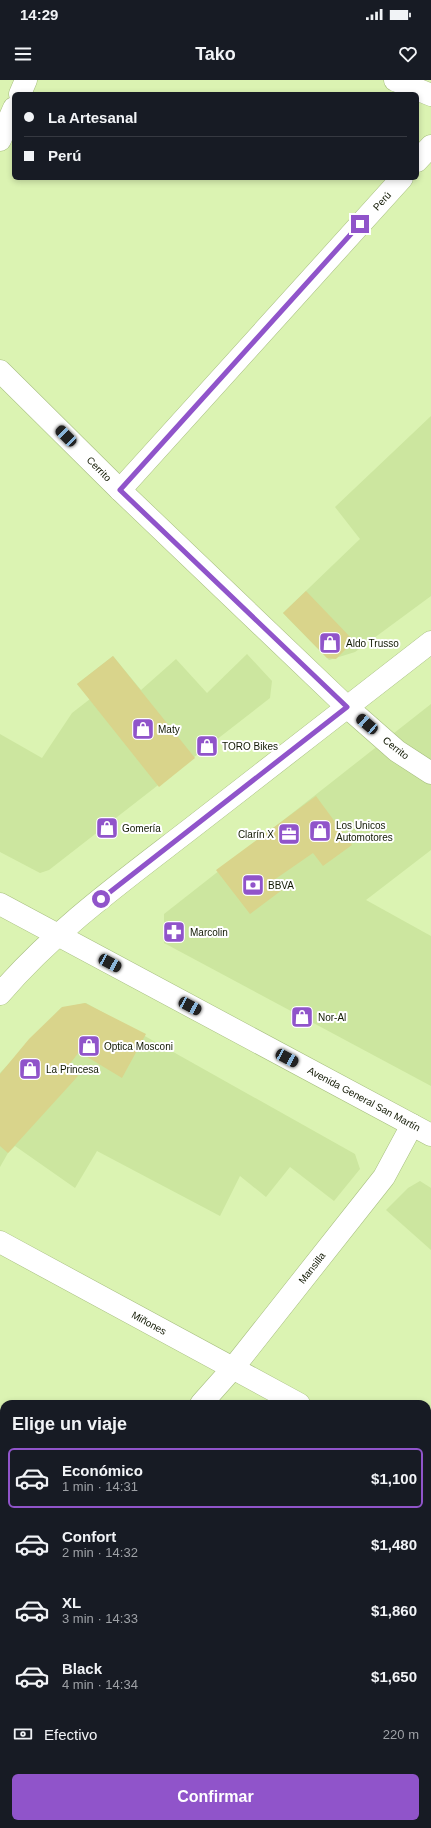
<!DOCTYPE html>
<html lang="es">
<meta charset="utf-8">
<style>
body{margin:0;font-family:Arial,sans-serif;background:#242831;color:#f1f3f6;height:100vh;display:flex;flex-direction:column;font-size:15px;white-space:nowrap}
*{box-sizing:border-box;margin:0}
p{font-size:13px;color:#9ea1a6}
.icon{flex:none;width:22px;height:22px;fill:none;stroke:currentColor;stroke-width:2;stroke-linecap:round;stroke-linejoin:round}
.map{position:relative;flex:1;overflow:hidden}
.sheet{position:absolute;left:0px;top:1320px;width:431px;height:428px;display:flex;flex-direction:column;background:#171b24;border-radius:12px 12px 0 0;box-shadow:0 2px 6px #0003}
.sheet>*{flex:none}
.top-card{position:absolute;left:12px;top:12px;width:407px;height:88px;border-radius:6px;box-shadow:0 2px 6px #0003;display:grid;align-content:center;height:88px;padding:0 12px;background:#171b24}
.end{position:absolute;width:18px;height:18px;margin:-9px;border:5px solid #9054ca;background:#fff;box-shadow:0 0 0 2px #fff}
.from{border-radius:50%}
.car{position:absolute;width:12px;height:24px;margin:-12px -6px;border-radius:5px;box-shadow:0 0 3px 1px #0007;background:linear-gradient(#222 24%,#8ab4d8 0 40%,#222 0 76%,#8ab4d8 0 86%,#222 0)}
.top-card b{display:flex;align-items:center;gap:14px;height:38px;font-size:15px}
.top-card b+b{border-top:1px solid #363941}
.top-card i{width:10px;height:10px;background:#f1f3f6}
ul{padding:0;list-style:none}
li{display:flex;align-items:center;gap:12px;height:60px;margin:0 8px 6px;padding:0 4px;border:2px solid transparent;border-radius:6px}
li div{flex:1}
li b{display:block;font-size:15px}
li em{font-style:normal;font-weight:700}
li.selected{border-color:#9054ca}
li>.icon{width:36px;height:36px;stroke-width:1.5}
h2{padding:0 12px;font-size:18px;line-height:48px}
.pay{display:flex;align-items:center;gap:10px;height:44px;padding:0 12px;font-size:15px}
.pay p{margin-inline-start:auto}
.cta{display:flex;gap:8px;margin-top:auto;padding:8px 12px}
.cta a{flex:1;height:46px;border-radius:6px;background:#9054ca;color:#fff;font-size:16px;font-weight:700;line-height:46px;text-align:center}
.status{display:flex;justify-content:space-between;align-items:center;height:28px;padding:0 20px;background:#171b24;direction:ltr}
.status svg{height:11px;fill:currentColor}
header{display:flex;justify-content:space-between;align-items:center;height:52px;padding:0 12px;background:#171b24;font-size:18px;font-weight:700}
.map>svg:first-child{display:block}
.built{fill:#cce69f}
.building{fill:#d9d48b}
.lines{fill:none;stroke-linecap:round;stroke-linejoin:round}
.minor-casing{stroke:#a7be80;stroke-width:23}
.secondary-casing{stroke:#a7be80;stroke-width:23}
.minor{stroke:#fff;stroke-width:22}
.secondary{stroke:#fff;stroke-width:22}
.route{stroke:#9054ca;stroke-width:5}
.labels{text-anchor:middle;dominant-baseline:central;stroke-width:4;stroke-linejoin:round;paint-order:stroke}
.street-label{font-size:10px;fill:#111802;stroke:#fff}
.poi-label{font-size:10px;fill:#111802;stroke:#fff;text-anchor:start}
</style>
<div class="status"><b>14:29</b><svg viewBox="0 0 49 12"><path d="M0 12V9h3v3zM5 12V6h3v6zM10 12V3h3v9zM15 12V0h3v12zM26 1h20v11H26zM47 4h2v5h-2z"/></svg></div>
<header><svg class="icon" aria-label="menu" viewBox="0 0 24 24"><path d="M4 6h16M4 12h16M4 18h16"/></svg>Tako<svg class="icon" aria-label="heart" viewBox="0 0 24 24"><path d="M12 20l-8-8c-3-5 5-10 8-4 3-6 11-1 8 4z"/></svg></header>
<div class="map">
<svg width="431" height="1748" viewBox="0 0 431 1748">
<rect width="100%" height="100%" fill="#dbf3b2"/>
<g class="built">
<polygon points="431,336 431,516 355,572 329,580 283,533 360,459 335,427"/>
<polygon points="247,574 272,601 270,618 49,790 40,793 0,772 0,654 42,678 72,633 90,619 77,604 113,576 141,610 176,579 207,613"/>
<polygon points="431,624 431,770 366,820 431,856 431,1006 164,863 164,834"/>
<polygon points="86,923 355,1074 360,1089 334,1121 290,1087 266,1117 240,1096 220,1136 97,1071 75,1108 15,1066 8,1073 0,1087 0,993 61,928"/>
<polygon points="420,1101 431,1108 431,1170 386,1130 408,1108"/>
</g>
<g class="building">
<polygon points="306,511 354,561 336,579 327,578 283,533"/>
<polygon points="113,576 195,678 159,707 77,604"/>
<polygon points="316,716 352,765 323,786 313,773 274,800 282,810 250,834 216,790"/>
<polygon points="85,923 146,954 122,998 79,972 66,989 78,996 8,1073 0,1066 0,994 29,959 62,927"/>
</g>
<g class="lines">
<g class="minor-casing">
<g id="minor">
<polyline points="395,0 431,15"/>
<polyline points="20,14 26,0"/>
<polyline points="0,60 14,28"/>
<polyline points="417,81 431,66"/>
<polyline points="0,291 120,410 347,627 397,671 431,693"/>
<polyline points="120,410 402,98"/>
<polyline points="0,1162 299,1324"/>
<polyline points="201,1324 233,1288 384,1097 412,1045"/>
<polyline points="427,1392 431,1395"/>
<polyline points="0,1479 4,1482"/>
<polyline points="0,1557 4,1552"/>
<polyline points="427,1656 431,1651"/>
<polyline points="427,1718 431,1720"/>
<polyline points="351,1748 354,1744"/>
</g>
</g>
<g class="secondary-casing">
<g id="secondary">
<polyline points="0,824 431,1055"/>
<path d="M0 914C55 850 123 801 189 750 270 687 350 625 431 562"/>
</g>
</g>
<use href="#minor" class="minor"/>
<use href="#secondary" class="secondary"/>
</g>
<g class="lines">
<polyline class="route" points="101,819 347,627 120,410 360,144"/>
</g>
<defs>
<g id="shop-square" transform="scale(1.15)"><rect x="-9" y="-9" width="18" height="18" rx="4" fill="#9054ca" stroke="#fff"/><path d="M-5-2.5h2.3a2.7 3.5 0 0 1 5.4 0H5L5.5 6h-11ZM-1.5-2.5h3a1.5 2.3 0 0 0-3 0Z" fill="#fff"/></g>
<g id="office-square" transform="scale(1.15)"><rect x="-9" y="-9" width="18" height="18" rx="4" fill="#9054ca" stroke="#fff"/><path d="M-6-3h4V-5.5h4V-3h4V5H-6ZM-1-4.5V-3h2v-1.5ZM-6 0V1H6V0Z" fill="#fff"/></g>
<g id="bank-square" transform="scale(1.15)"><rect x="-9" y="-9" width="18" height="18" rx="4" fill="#9054ca" stroke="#fff"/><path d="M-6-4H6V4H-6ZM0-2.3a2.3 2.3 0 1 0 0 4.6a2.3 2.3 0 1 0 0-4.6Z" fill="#fff"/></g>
<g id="pharmacy-square" transform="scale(1.15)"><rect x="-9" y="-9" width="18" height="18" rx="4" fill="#9054ca" stroke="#fff"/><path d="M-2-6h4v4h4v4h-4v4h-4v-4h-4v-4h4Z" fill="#fff"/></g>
</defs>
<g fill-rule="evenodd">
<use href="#shop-square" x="330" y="563"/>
<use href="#shop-square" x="143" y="649"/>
<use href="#shop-square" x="207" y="666"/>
<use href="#shop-square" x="107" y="748"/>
<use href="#shop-square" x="320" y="751"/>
<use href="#office-square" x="289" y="754"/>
<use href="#bank-square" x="253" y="805"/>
<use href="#pharmacy-square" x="174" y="852"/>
<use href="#shop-square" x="302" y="937"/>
<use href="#shop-square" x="89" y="966"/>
<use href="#shop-square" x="30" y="989"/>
</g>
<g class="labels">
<g class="street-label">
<text transform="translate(382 121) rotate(-48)">Perú</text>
<text transform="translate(99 389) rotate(45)">Cerrito</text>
<text transform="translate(396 668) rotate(38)">Cerrito</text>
<text transform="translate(364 1019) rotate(28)">Avenida General San Martín</text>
<text transform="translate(312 1188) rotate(-52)">Mansilla</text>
<text transform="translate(149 1243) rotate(29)">Miñones</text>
</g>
<g class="poi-label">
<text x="346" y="563">Aldo Trusso</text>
<text x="158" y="649">Maty</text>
<text x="222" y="666">TORO Bikes</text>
<text x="336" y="745">Los Unicos<tspan x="336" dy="12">Automotores</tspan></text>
<text x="122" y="748">Gomería</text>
<text x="274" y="754" text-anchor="end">Clarín X</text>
<text x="268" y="805">BBVA</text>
<text x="190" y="852">Marcolin</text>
<text x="318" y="937">Nor-Al</text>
<text x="104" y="966">Optica Mosconi</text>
<text x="46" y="989">La Princesa</text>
</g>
</g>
</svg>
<i class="end from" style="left:101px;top:819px"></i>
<i class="end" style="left:360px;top:144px"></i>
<i class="car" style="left:66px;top:356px;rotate:315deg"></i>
<i class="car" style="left:367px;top:644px;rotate:311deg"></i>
<i class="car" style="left:110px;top:883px;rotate:118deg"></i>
<i class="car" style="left:190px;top:926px;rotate:118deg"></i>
<i class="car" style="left:287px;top:978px;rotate:118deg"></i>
<div class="top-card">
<b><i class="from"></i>La Artesanal</b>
<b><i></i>Perú</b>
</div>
<section class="sheet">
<h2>Elige un viaje</h2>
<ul>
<li class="selected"><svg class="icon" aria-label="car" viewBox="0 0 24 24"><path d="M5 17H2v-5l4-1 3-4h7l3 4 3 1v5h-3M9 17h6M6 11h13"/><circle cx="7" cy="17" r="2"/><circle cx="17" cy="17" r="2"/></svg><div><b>Económico</b><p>1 min · 14:31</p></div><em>$1,100</em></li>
<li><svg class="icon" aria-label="car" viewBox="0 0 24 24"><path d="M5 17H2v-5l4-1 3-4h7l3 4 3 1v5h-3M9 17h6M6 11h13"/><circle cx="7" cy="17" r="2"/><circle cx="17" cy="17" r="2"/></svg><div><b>Confort</b><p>2 min · 14:32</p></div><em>$1,480</em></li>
<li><svg class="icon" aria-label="car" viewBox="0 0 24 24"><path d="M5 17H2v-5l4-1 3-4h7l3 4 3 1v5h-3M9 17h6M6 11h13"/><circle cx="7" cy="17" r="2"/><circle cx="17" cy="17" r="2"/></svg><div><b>XL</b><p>3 min · 14:33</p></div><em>$1,860</em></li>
<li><svg class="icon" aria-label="car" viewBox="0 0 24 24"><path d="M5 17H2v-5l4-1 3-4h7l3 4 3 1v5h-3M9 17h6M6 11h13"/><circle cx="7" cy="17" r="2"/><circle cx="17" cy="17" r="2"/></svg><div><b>Black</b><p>4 min · 14:34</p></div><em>$1,650</em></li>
</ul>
<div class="pay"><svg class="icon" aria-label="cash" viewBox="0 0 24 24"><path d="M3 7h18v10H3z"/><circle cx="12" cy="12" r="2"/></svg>Efectivo<p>220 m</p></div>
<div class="cta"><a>Confirmar</a></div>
</section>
</div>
